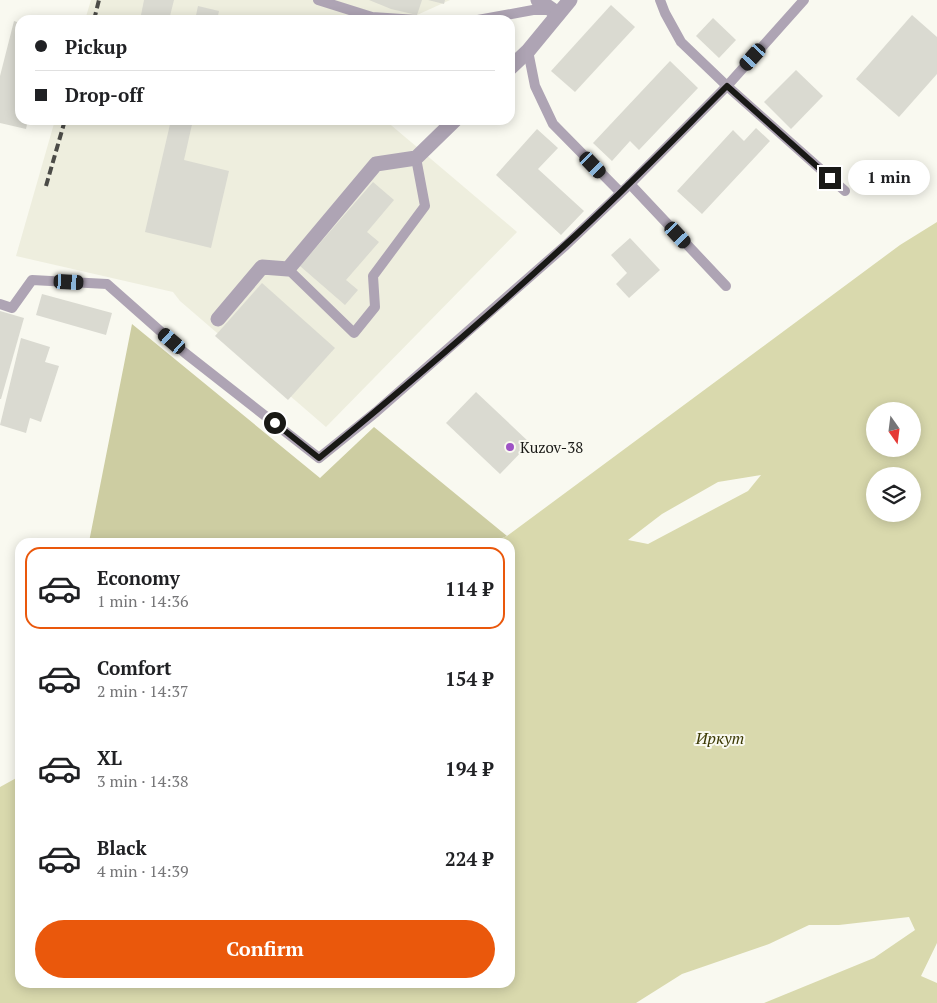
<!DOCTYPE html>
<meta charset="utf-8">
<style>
body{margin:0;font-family:"PT Serif",serif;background:#f2f2f2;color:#202124;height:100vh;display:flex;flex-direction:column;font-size:19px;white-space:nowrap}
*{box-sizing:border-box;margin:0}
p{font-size:16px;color:#757577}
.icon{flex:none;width:28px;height:28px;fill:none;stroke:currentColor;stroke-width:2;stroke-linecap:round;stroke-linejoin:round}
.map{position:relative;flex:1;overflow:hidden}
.drawer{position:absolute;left:15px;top:538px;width:500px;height:450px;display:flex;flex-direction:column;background:#fff;border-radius:15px;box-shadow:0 2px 12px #0003}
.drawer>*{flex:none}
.banner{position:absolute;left:15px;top:15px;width:500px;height:110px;border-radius:15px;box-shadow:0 2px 12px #0003;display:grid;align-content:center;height:110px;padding:0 20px;background:#fff}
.needle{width:32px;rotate:166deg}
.tools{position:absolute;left:866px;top:402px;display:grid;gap:10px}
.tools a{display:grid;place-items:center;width:55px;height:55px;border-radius:50%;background:#fff;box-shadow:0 2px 12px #0003;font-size:25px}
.end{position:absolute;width:22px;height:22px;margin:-11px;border:6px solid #191916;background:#fff;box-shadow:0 0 0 2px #fff}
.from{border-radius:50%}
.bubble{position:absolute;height:35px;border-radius:18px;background:#fff;box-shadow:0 2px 12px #0003;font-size:16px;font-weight:600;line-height:35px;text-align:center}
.car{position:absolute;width:15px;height:30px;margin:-15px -8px;border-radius:6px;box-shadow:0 0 4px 1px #0007;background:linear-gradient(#222 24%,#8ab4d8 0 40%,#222 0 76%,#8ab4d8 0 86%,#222 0)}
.banner b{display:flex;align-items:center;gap:18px;height:48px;font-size:19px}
.banner b+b{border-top:1px solid #e0e0e0}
.banner i{width:12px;height:12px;background:#202124}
ul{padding:9px 0 0;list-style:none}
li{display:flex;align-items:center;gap:15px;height:82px;margin:0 10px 8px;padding:0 10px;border:2px solid transparent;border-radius:15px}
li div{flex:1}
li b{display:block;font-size:19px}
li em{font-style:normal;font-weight:600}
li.current{border-color:#ea580c}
li>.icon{width:45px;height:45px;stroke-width:1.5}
.primary-button{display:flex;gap:10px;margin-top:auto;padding:10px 20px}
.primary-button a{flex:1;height:58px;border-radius:30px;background:#ea580c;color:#fff;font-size:20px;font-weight:600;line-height:58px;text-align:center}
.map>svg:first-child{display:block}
.built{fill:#eeeede}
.forest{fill:#cdcda2}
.water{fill:#d9d9ad;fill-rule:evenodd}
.building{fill:#dadad1}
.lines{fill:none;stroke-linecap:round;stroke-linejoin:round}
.service{stroke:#aea4b4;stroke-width:10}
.minor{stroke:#aea4b4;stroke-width:15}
.rail{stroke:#4b4b47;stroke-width:4;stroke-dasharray:8 4;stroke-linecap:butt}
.route{stroke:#191916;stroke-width:6}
.poi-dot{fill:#9e53c5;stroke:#f9f9f0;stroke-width:2}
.labels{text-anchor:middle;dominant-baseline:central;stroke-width:4;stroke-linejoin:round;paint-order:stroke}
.poi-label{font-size:15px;fill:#191916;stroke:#f9f9f0;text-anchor:start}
.water-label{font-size:16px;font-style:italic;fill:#3b3903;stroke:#f9f9f0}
</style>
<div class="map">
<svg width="937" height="1003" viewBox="0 0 937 1003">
<rect width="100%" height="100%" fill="#f9f9f0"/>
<g class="built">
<polygon points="91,0 450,0 417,15 414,20 85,20"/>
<polygon points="55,120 385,120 517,232 326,427 180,301 173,292 16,256"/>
</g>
<polygon class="forest" points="132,324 320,478 374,427 507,536 493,542 89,542"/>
<path class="water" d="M937 222V943L921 976 937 983V1003H764L874 958 915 930 909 917 839 925H809L769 944 682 974 636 1003H0V787L20 776V982H510V542H493L507 536 900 245ZM875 411H912V449H875ZM761 475 748 491 648 544 628 540 662 514 718 482ZM875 476H912V514H875Z"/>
<g class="building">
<polygon points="144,0 174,0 169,20 140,20"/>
<polygon points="369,0 422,0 417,15 391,9"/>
<polygon points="428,0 445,0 444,4"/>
<polygon points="611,5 635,27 575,92 551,71"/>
<polygon points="198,6 219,11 217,20 195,20"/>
<polygon points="912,15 937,37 937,74 899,117 856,79"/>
<polygon points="713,18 736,40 719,58 696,36"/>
<polygon points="14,21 20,23 20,120 28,120 26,129 0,123 0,76"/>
<polygon points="670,61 698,88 639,150 630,141 612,161 593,143"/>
<polygon points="796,70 823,96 791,129 764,102"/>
<polygon points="171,120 193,120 184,160 229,171 211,248 145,232"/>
<polygon points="756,128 770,141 702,214 677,191 733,130 744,141"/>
<polygon points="537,129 558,148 538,169 584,211 561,235 496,175"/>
<polygon points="373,182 394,200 367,232 379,242 346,280 358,290 345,305 300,266"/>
<polygon points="630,238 660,270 629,298 616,284 627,273 611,255"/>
<polygon points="262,283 335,348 288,400 215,336"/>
<polygon points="42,294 112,313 106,335 36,315"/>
<polygon points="0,311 24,318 1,399 0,399"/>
<polygon points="21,338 50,347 45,362 59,366 41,422 30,418 26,433 0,425"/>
<polygon points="476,392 530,443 500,474 446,423"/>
</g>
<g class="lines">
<g class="service">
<polyline points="318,0 372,17 417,20"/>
<polyline points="660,0 665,13 681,42 727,86 845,191"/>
<polyline points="478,20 533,10 551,10"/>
<polyline points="528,51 535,86 553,124 620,192"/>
<polyline points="630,184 726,286"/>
<polyline points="288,269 354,333 375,307 373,276 425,206 416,158"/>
<polyline points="0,304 12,308 32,280 107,284 185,353 319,458 376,412 566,245 630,184 727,86 804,0"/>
</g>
<g class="minor">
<polyline points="538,0 558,14"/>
<polyline points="510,68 528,51 570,0"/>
<polyline points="218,319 262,267 288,269 376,164 416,158 455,120"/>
</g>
<g class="rail">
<polyline points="94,20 99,0"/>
<polyline points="46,186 65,120"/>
</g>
</g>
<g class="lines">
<path class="route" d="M275 423 319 458C403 389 485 319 565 245 621 194 673 140 727 86L830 178"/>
</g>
<circle class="poi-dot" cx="510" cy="447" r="5"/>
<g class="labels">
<g class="poi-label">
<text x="520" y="447">Kuzov-38</text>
</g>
<g class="water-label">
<text x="720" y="738">Иркут</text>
</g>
</g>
</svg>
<div class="tools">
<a><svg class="needle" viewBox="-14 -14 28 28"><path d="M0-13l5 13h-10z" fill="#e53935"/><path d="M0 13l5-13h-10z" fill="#757577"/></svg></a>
<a><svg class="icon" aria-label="layers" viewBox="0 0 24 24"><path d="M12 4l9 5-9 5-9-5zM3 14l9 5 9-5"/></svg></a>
</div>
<i class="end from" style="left:275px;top:423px"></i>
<i class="end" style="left:830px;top:178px"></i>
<div class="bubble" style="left:848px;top:160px;width:82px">1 min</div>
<i class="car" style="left:753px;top:57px;rotate:222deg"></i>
<i class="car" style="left:593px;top:165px;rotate:136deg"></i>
<i class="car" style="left:678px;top:235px;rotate:137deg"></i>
<i class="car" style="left:69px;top:282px;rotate:93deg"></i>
<i class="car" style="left:172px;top:341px;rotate:311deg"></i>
<div class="banner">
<b><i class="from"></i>Pickup</b>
<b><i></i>Drop-off</b>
</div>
<section class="drawer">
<ul>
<li class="current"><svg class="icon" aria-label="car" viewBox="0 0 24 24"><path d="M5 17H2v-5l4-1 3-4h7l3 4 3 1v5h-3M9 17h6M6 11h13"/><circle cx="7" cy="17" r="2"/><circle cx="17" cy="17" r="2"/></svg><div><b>Economy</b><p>1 min · 14:36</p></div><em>114 ₽</em></li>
<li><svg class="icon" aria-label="car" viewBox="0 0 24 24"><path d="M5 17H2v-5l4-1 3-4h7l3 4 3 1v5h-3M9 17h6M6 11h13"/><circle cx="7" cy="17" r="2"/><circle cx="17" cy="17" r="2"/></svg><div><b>Comfort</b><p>2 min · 14:37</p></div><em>154 ₽</em></li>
<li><svg class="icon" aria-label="car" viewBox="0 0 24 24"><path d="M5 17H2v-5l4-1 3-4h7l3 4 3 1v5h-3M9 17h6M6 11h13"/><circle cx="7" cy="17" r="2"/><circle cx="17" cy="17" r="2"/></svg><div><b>XL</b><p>3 min · 14:38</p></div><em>194 ₽</em></li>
<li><svg class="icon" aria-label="car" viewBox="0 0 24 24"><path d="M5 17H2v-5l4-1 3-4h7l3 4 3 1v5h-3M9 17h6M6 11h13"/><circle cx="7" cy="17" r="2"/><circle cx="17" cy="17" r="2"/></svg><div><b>Black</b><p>4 min · 14:39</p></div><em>224 ₽</em></li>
</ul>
<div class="primary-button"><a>Confirm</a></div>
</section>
</div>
